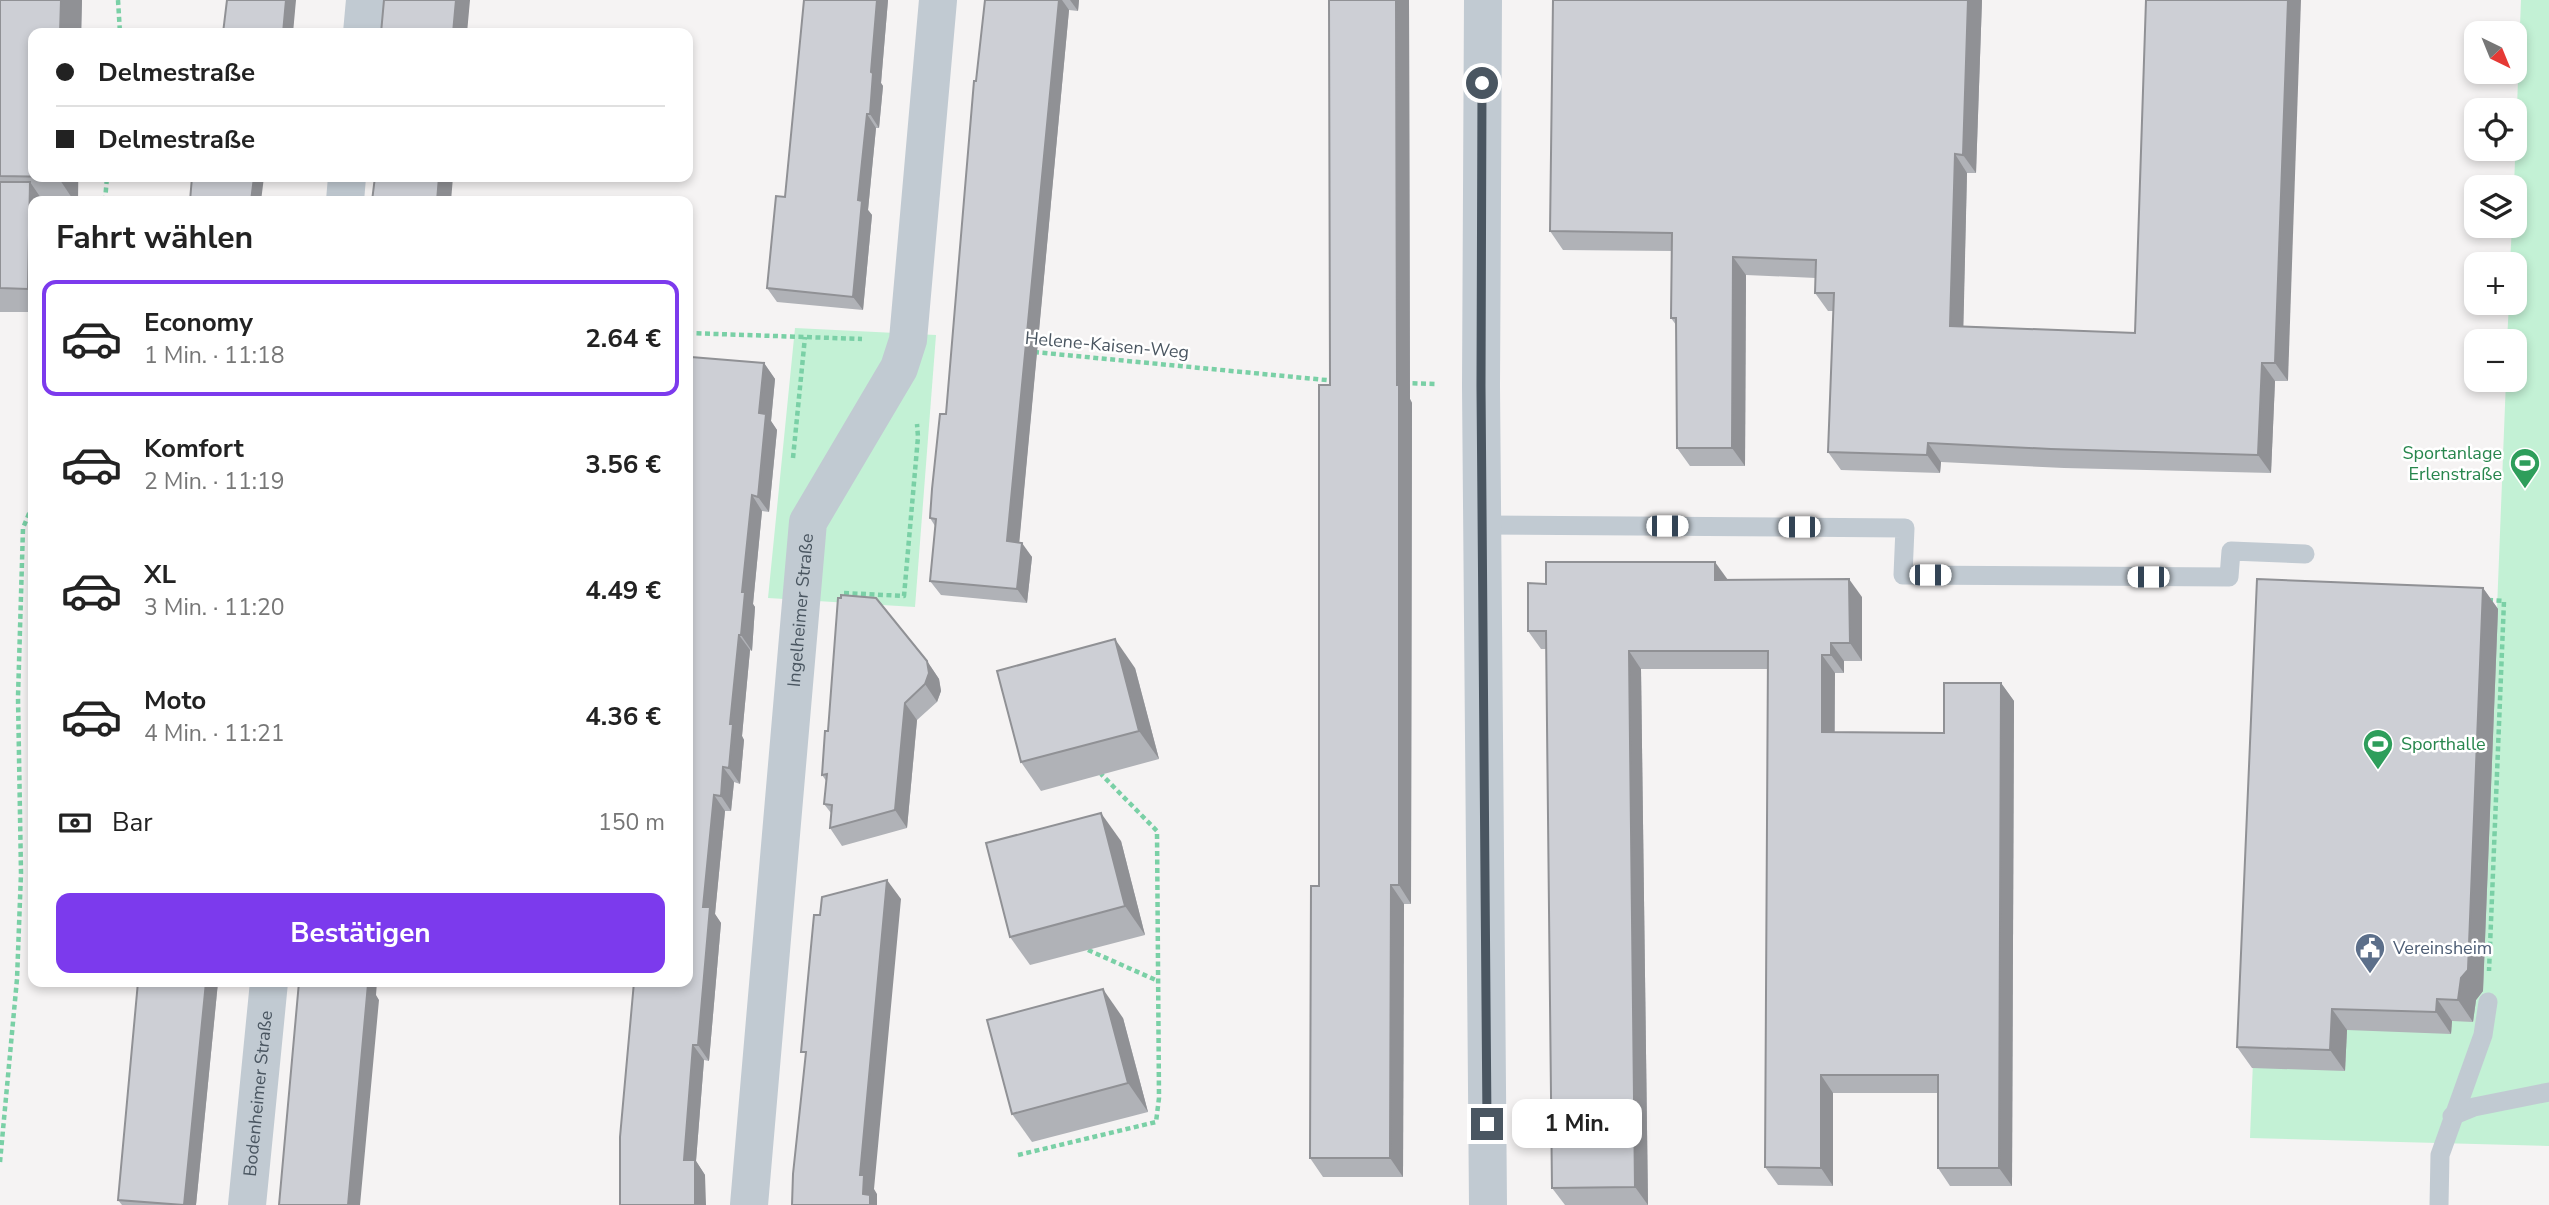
<!DOCTYPE html>
<html lang="de">
<meta charset="utf-8">
<style>
body{margin:0;font-family:"Nunito Sans",sans-serif;background:#f6f6f6;color:#222;height:100vh;display:flex;flex-direction:column;font-size:26px;white-space:nowrap}
*{box-sizing:border-box;margin:0}
p{font-size:23px;color:#767676}
.icon{flex:none;width:38px;height:38px;fill:none;stroke:currentColor;stroke-width:2;stroke-linecap:round;stroke-linejoin:round}
.map{position:relative;flex:1;overflow:hidden}
.details{position:absolute;left:28px;top:196px;width:665px;height:791px;display:flex;flex-direction:column;background:#fff;border-radius:14px;box-shadow:0 4px 10px #0003}
.details>*{flex:none}
.banner{position:absolute;left:28px;top:28px;width:665px;height:154px;border-radius:14px;box-shadow:0 4px 10px #0003;display:grid;align-content:center;height:154px;padding:0 28px;background:#fff}
.needle{width:46px;rotate:137deg}
.fabs{position:absolute;left:2464px;top:21px;display:grid;gap:14px}
.fabs a{display:grid;place-items:center;width:63px;height:63px;border-radius:14px;background:#fff;box-shadow:0 4px 10px #0003;font-size:35px}
.end{position:absolute;width:32px;height:32px;margin:-16px;border:9px solid #4a5661;background:#fff;box-shadow:0 0 0 4px #fff}
.from{border-radius:50%}
.bubble{position:absolute;height:49px;border-radius:14px;background:#fff;box-shadow:0 4px 10px #0003;font-size:23px;font-weight:700;line-height:49px;text-align:center}
.car{position:absolute;width:21px;height:42px;margin:-21px -10px;border-radius:9px;box-shadow:0 0 5px 2px #0007;background:linear-gradient(#fff 24%,#345 0 40%,#fff 0 76%,#345 0 86%,#fff 0)}
.banner b{display:flex;align-items:center;gap:24px;height:66px;font-size:26px}
.banner b+b{border-top:2px solid #e0e0e0}
.banner i{width:18px;height:18px;background:#222}
ul{padding:0;list-style:none}
li{display:flex;align-items:center;gap:21px;height:116px;margin:0 14px 10px;padding:0 14px;border:4px solid transparent;border-radius:14px}
li div{flex:1}
li b{display:block;font-size:26px}
li em{font-style:normal;font-weight:700}
li.selected{border-color:#7c3aed}
li>.icon{width:63px;height:63px;stroke-width:1.5}
h2{padding:0 28px;font-size:32px;line-height:84px}
.pay{display:flex;align-items:center;gap:18px;height:77px;padding:0 28px;font-size:26px}
.pay p{margin-inline-start:auto}
.cta{display:flex;gap:14px;margin-top:auto;padding:14px 28px}
.cta a{flex:1;height:80px;border-radius:14px;background:#7c3aed;color:#fff;font-size:28px;font-weight:700;line-height:80px;text-align:center}
.map>svg:first-child{display:block}
.green{fill:#c3f1d5}
.lines{fill:none;stroke-linecap:round;stroke-linejoin:round}
.path{stroke:#7ad0a6;stroke-width:4.5;stroke-dasharray:5 3.5;stroke-linecap:butt}
.service{stroke:#c1cad2;stroke-width:19}
.minor{stroke:#c1cad2;stroke-width:38}
.wall{fill:#b0b2b7}
.shaded-wall{fill:#909195}
.building{fill:#cdcfd5;stroke:#909195;stroke-width:2}
.route{stroke:#4a5661;stroke-width:9}
.labels{text-anchor:middle;dominant-baseline:central;stroke-width:5;stroke-linejoin:round;paint-order:stroke}
.street-label{font-size:18px;fill:#4a5661;stroke:#fff}
.leisure-label{font-size:18px;fill:#27864d;stroke:#fff;text-anchor:end}
.service-label{font-size:18px;fill:#4e5e75;stroke:#fff;text-anchor:start}
</style>
<div class="map">
<svg width="2549" height="1205" viewBox="0 0 2549 1205">
<rect width="100%" height="100%" fill="#f5f3f3"/>
<g class="green">
<polygon points="2521,0 2549,0 2549,1146 2250,1138 2271,601 2497,609 2506,380 2515,380 2515,341 2507,341 2509,303 2515,303 2515,264 2510,264 2512,226 2515,226 2514,187"/>
<polygon points="795,328 936,335 915,607 768,598"/>
</g>
<g class="lines">
<g class="path">
<polyline points="118,0 120,33"/>
<polyline points="105,201 107,177"/>
<polyline points="688,333 862,339"/>
<polyline points="1034,352 1336,381"/>
<polyline points="1404,383 1437,384"/>
<polyline points="793,458 805,337"/>
<polyline points="844,593 904,596 918,437 917,424"/>
<polyline points="2488,600 2504,601 2489,971"/>
<polyline points="1088,950 1158,981"/>
<polyline points="1018,1155 1156,1122 1159,1098 1157,831 1101,774"/>
<polyline points="0,1162 17,979 21,873 18,697 23,528 33,504"/>
</g>
<g class="service">
<polyline points="1483,525 1905,528 1903,575 2229,577 2231,551 2305,554"/>
<polyline points="2452,1116 2474,1107 2549,1092"/>
<polyline points="2439,1205 2440,1155 2483,1035 2488,1002"/>
</g>
<g class="minor">
<polyline points="1483,0 1481,386 1488,1205"/>
<polyline points="362,33 365,0"/>
<polyline points="345,201 347,177"/>
<path id="s1" d="M247 1205 269 982"/>
<path id="s2" d="M749 1205 808 522 899 368 908 340 938 0"/>
</g>
</g>
<g class="wall">
<polygon points="0,0 82,0 78,201 33,201 33,312 0,312"/>
<polygon points="804,0 888,0 881,83 883,86 879,128 876,128 868,210 872,215 863,310 777,302 767,288 785,197"/>
<polygon points="985,0 1079,0 1078,11 1069,10 1019,542 1032,557 1027,603 941,595 930,581 935,526 930,518 946,414 976,81"/>
<polygon points="1329,0 1409,0 1410,399 1412,403 1411,904 1404,904 1403,1177 1323,1177 1310,1158 1319,886 1330,385"/>
<polygon points="1553,0 1982,0 1976,173 1967,173 1963,326 2135,333 2146,0 2288,381 2275,381 2271,473 2064,468 1941,462 1940,473 1841,470 1828,452 1833,311 1828,311 1815,293 1816,278 1746,275 1745,466 1690,466 1677,448 1676,325 1671,318 1672,251 1563,250 1550,231"/>
<polygon points="764,363 775,379 771,421 777,430 769,512 762,511 753,604 755,607 752,651 750,650 742,736 744,740 740,784 734,782 731,811 725,811 715,914 721,923 709,1061 704,1060 696,1161 705,1175 620,1205"/>
<polygon points="1728,580 1862,597 1862,661 1844,661 1844,673 1835,673 1835,732 1944,733 2001,683 2014,701 2012,1186 1950,1186 1938,1168 1938,1093 1833,1093 1833,1186 1778,1185 1765,1167 1768,669 1641,669 1648,1205 1565,1205 1552,1188 1546,649 1541,649 1528,631"/>
<polygon points="2483,588 2498,609 2483,991 2476,1000 2473,1022 2452,1021 2451,1034 2347,1030 2345,1071 2252,1068 2237,1047"/>
<polygon points="927,661 939,679 941,691 937,702 917,720 907,828 842,846 830,828 831,813 824,804 827,782 822,775 828,731"/>
<polygon points="1135,668 1159,759 1041,791 1021,762"/>
<polygon points="1121,841 1145,935 1030,965 1010,937"/>
<polygon points="138,982 218,982 196,1205 122,1205 118,1200"/>
<polygon points="1123,1018 1148,1112 1032,1142 1012,1114"/>
</g>
<g class="shaded-wall">
<polygon points="61,0 82,0 81,33 60,33"/>
<polygon points="286,0 296,0 293,33 283,33"/>
<polygon points="456,0 470,0 467,33 453,33"/>
<polygon points="877,0 888,0 881,83 883,86 879,128 870,114 871,72"/>
<polygon points="1059,0 1062,0 1069,10 1018,556 1007,541"/>
<polygon points="1070,0 1079,0 1078,11"/>
<polygon points="1396,0 1409,0 1410,399 1412,403 1411,904 1399,885"/>
<polygon points="1968,0 1982,0 1976,173 1963,155"/>
<polygon points="2288,0 2301,0 2288,381 2275,363"/>
<polygon points="867,114 876,128 868,210 872,215 863,310 853,297 858,200"/>
<polygon points="1955,154 1967,173 1963,344 1950,326"/>
<polygon points="58,177 78,177 78,201 74,201"/>
<polygon points="254,177 264,177 261,201 251,201"/>
<polygon points="439,177 453,177 451,201 437,201"/>
<polygon points="30,182 43,201 33,201 33,296 28,289"/>
<polygon points="1733,257 1746,275 1745,466 1732,448"/>
<polygon points="764,363 775,379 771,421 777,430 769,512 758,497 759,413"/>
<polygon points="2262,363 2275,381 2271,473 2258,455"/>
<polygon points="1928,443 1941,462 1940,473 1927,455"/>
<polygon points="752,495 762,511 753,604 755,607 752,651 741,635 742,592"/>
<polygon points="1022,543 1032,557 1027,603 1017,589"/>
<polygon points="1715,562 1728,580 1715,580"/>
<polygon points="1849,579 1862,597 1862,661 1850,643"/>
<polygon points="2483,588 2498,609 2483,991 2476,1000 2473,1022 2458,1000"/>
<polygon points="739,635 750,650 742,736 744,740 740,784 729,768 730,724"/>
<polygon points="1115,639 1135,668 1159,759 1139,731"/>
<polygon points="1831,643 1844,661 1844,673 1831,655"/>
<polygon points="1629,651 1641,669 1648,1205 1635,1187"/>
<polygon points="1822,655 1835,673 1834,750 1822,732"/>
<polygon points="927,661 939,679 941,691 937,702 925,684"/>
<polygon points="2001,683 2014,701 2012,1186 1999,1168"/>
<polygon points="905,703 917,720 907,828 895,810"/>
<polygon points="723,767 734,782 731,811 721,796"/>
<polygon points="714,795 725,811 715,914 721,923 709,1061 698,1045 703,907"/>
<polygon points="1101,813 1121,841 1145,935 1125,906"/>
<polygon points="887,880 901,899 874,1189 877,1194 877,1205 870,1205 863,1194 860,1175"/>
<polygon points="1391,885 1404,904 1403,1177 1390,1158"/>
<polygon points="206,982 218,982 196,1205 184,1205"/>
<polygon points="365,982 377,982 376,995 379,1000 360,1205 348,1205"/>
<polygon points="1103,989 1123,1018 1148,1112 1128,1083"/>
<polygon points="2437,999 2452,1021 2451,1034 2436,1012"/>
<polygon points="2332,1009 2347,1030 2345,1071 2330,1050"/>
<polygon points="693,1045 704,1060 696,1161 705,1175 706,1205 695,1205 684,1160"/>
<polygon points="1821,1075 1833,1093 1833,1186 1821,1168"/>
</g>
<g class="building">
<polygon points="0,0 61,0 60,33 33,33 33,177 58,177 0,176"/>
<polygon points="227,0 286,0 283,33 223,33"/>
<polygon points="384,0 456,0 453,33 381,33"/>
<polygon points="804,0 877,0 871,72 873,73 870,114 867,114 858,200 862,201 853,297 767,288 776,196 785,197"/>
<polygon points="985,0 1059,0 1007,541 1022,543 1017,589 930,581 936,519 930,518 932,489 940,414 946,414 974,81 976,81"/>
<polygon points="1329,0 1396,0 1397,385 1399,385 1399,885 1391,885 1390,1158 1310,1158 1311,886 1319,886 1319,385 1330,385"/>
<polygon points="1553,0 1968,0 1963,155 1955,154 1950,326 2135,333 2146,0 2288,0 2275,363 2262,363 2258,455 2051,449 1928,443 1927,455 1828,452 1834,293 1815,293 1816,260 1733,257 1732,448 1677,448 1676,318 1671,318 1672,233 1550,231"/>
<polygon points="192,177 254,177 251,201 190,201"/>
<polygon points="375,177 439,177 437,201 372,201"/>
<polygon points="0,182 30,182 28,289 0,288"/>
<polygon points="691,357 764,363 759,413 766,414 758,497 752,495 742,592 745,592 741,635 739,635 730,724 733,724 729,768 723,767 721,796 714,795 703,907 710,907 698,1045 693,1045 684,1160 695,1160 695,1205 620,1205 620,1137 634,982 688,982 688,390"/>
<polygon points="1546,562 1715,562 1715,580 1849,579 1850,643 1831,643 1831,655 1822,655 1822,732 1944,733 1944,683 2001,683 1999,1168 1938,1168 1938,1075 1821,1075 1821,1168 1765,1167 1768,651 1629,651 1635,1187 1552,1188 1546,631 1528,631 1528,583 1546,584"/>
<polygon points="2257,579 2483,588 2468,970 2461,978 2458,1000 2437,999 2436,1012 2332,1009 2330,1050 2237,1047"/>
<polygon points="841,595 876,598 927,661 929,673 925,684 905,703 895,810 830,828 832,805 824,804 827,774 822,775 825,731 828,731 838,598 841,598"/>
<polygon points="1115,639 1139,731 1021,762 997,671"/>
<polygon points="1101,813 1125,906 1010,937 986,843"/>
<polygon points="887,880 860,1175 864,1175 863,1194 870,1195 870,1205 792,1205 793,1174 806,1052 801,1052 814,915 820,915 822,897"/>
<polygon points="138,982 206,982 184,1205 118,1200"/>
<polygon points="299,982 365,982 365,984 368,984 348,1205 279,1205"/>
<polygon points="1103,989 1128,1083 1012,1114 987,1020"/>
</g>
<g class="lines">
<polyline class="route" points="1482,83 1481,386 1487,1124"/>
</g>
<defs>
<g id="stadium-pin" transform="scale(1.575)"><path d="M0 17L-7.5 6A9.5 9.5 0 1 1 7.5 6Z" fill="#2e9e5b" stroke="#fff"/><path d="M0-5a6.5 5 0 1 0 0 10a6.5 5 0 1 0 0-10ZM-3.5-1.8h7v3.6h-7Z" fill="#fff"/></g>
<g id="civic-pin" transform="scale(1.575)"><path d="M0 17L-7.5 6A9.5 9.5 0 1 1 7.5 6Z" fill="#5c6f8a" stroke="#fff"/><path d="M-.6-6.5H3V-4.5H.6V-3L4-1V1h2V6H-6V1h2V-1L-.6-3ZM-1.2 2.5V6h2.4V2.5Z" fill="#fff"/></g>
</defs>
<g fill-rule="evenodd">
<use href="#stadium-pin" x="2525" y="463"/>
<use href="#stadium-pin" x="2378" y="744"/>
<use href="#civic-pin" x="2370" y="948"/>
</g>
<g class="labels">
<g class="street-label">
<text transform="translate(1107 345) rotate(5)">Helene-Kaisen-Weg</text>
<text stroke="none"><textPath href="#s2" startOffset="597">Ingelheimer Straße</textPath></text>
<text stroke="none"><textPath href="#s1" startOffset="112">Bodenheimer Straße</textPath></text>
</g>
<g class="leisure-label">
<text x="2502" y="453">Sportanlage<tspan x="2502" dy="21">Erlenstraße</tspan></text>
<text x="2401" y="744" text-anchor="start">Sporthalle</text>
</g>
<g class="service-label">
<text x="2393" y="948">Vereinsheim</text>
</g>
</g>
</svg>
<div class="fabs">
<a><svg class="needle" viewBox="-14 -14 28 28"><path d="M0-13l5 13h-10z" fill="#e53935"/><path d="M0 13l5-13h-10z" fill="#767676"/></svg></a>
<a><svg class="icon" aria-label="locate" viewBox="0 0 24 24"><circle cx="12" cy="12" r="6"/><path d="M12 2v4M12 18v4M2 12h4M18 12h4"/></svg></a>
<a><svg class="icon" aria-label="layers" viewBox="0 0 24 24"><path d="M12 4l9 5-9 5-9-5zM3 14l9 5 9-5"/></svg></a>
<a>+</a>
<a>−</a>
</div>
<i class="end from" style="left:1482px;top:83px"></i>
<i class="end" style="left:1487px;top:1124px"></i>
<div class="bubble" style="left:1512px;top:1099px;width:130px">1 Min.</div>
<i class="car" style="left:1667px;top:526px;rotate:90deg"></i>
<i class="car" style="left:1799px;top:527px;rotate:270deg"></i>
<i class="car" style="left:1930px;top:575px;rotate:90deg"></i>
<i class="car" style="left:2148px;top:577px;rotate:270deg"></i>
<div class="banner">
<b><i class="from"></i>Delmestraße</b>
<b><i></i>Delmestraße</b>
</div>
<section class="details">
<h2>Fahrt wählen</h2>
<ul>
<li class="selected"><svg class="icon" aria-label="car" viewBox="0 0 24 24"><path d="M5 17H2v-5l4-1 3-4h7l3 4 3 1v5h-3M9 17h6M6 11h13"/><circle cx="7" cy="17" r="2"/><circle cx="17" cy="17" r="2"/></svg><div><b>Economy</b><p>1 Min. · 11:18</p></div><em>2.64 €</em></li>
<li><svg class="icon" aria-label="car" viewBox="0 0 24 24"><path d="M5 17H2v-5l4-1 3-4h7l3 4 3 1v5h-3M9 17h6M6 11h13"/><circle cx="7" cy="17" r="2"/><circle cx="17" cy="17" r="2"/></svg><div><b>Komfort</b><p>2 Min. · 11:19</p></div><em>3.56 €</em></li>
<li><svg class="icon" aria-label="car" viewBox="0 0 24 24"><path d="M5 17H2v-5l4-1 3-4h7l3 4 3 1v5h-3M9 17h6M6 11h13"/><circle cx="7" cy="17" r="2"/><circle cx="17" cy="17" r="2"/></svg><div><b>XL</b><p>3 Min. · 11:20</p></div><em>4.49 €</em></li>
<li><svg class="icon" aria-label="car" viewBox="0 0 24 24"><path d="M5 17H2v-5l4-1 3-4h7l3 4 3 1v5h-3M9 17h6M6 11h13"/><circle cx="7" cy="17" r="2"/><circle cx="17" cy="17" r="2"/></svg><div><b>Moto</b><p>4 Min. · 11:21</p></div><em>4.36 €</em></li>
</ul>
<div class="pay"><svg class="icon" aria-label="cash" viewBox="0 0 24 24"><path d="M3 7h18v10H3z"/><circle cx="12" cy="12" r="2"/></svg>Bar<p>150 m</p></div>
<div class="cta"><a>Bestätigen</a></div>
</section>
</div>
